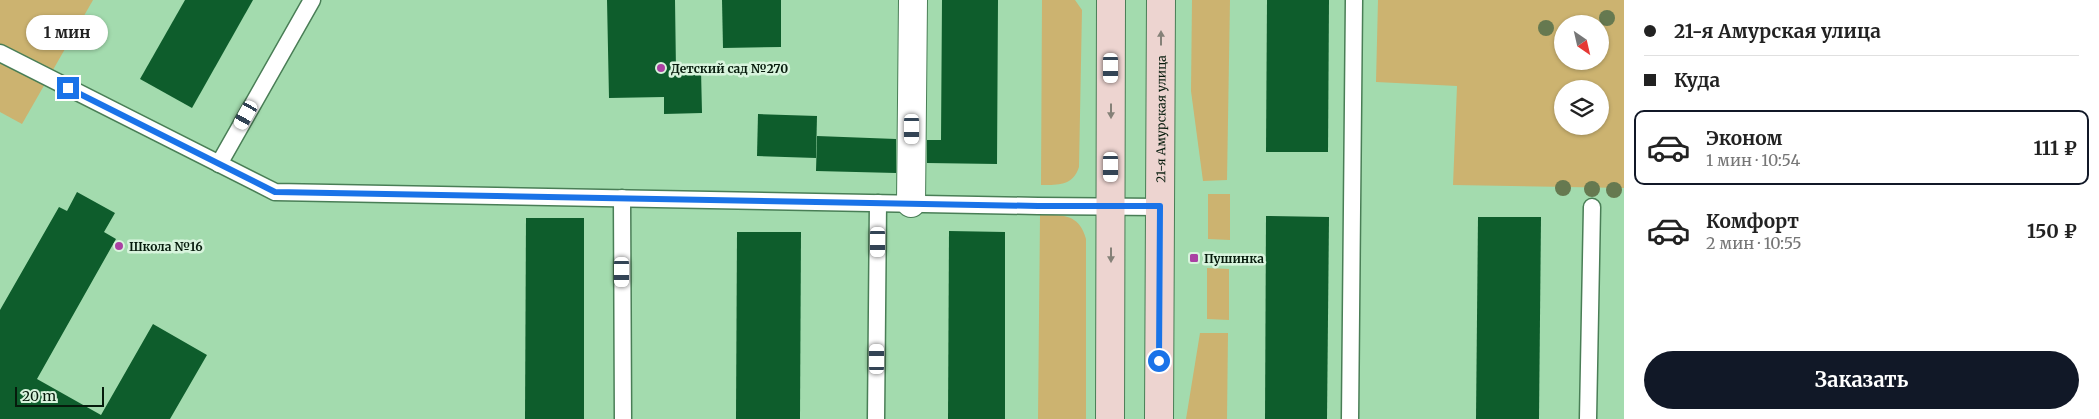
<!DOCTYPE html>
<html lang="ru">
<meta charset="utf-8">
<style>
body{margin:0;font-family:Merriweather,serif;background:#f6f6f6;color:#222;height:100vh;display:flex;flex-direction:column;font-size:19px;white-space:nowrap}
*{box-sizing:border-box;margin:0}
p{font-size:16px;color:#767676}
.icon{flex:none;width:28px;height:28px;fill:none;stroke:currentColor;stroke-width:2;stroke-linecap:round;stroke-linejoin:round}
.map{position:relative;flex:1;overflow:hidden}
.sheet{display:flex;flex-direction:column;background:#fff;width:475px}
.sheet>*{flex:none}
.guide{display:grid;align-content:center;height:110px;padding:0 20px;background:#fff}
.needle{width:32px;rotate:146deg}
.buttons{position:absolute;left:1554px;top:15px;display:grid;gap:10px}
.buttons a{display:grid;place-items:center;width:55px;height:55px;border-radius:50%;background:#fff;box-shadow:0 1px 4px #0004;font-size:25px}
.scale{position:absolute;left:15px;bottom:12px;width:89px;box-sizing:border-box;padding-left:5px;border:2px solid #061b0c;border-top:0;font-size:14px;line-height:18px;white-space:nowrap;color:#061b0c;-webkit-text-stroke:4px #d8f4dd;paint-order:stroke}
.end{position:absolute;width:22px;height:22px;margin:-11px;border:6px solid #1a73e8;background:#fff;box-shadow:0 0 0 2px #fff}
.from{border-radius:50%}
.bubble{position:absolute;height:35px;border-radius:18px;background:#fff;box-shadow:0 1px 4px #0004;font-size:16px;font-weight:700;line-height:35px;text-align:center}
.car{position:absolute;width:15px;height:30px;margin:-15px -8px;border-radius:6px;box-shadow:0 0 4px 1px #0007;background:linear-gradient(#fff 24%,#345 0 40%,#fff 0 76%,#345 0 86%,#fff 0)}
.guide b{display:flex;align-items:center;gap:18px;height:48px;font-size:19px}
.guide b+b{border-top:1px solid #e0e0e0}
.guide i{width:12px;height:12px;background:#222}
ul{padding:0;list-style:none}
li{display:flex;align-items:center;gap:15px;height:75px;margin:0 10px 8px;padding:0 10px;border:2px solid transparent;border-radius:10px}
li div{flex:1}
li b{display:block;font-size:19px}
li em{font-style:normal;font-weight:700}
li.current{border-color:#111827}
li>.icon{width:45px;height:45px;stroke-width:1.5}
.button{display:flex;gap:10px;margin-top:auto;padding:10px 20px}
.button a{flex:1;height:58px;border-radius:30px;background:#111827;color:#fff;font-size:20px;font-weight:700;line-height:58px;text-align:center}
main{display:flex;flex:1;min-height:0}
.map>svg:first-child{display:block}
.green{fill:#ccb370;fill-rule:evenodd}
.building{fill:#0e5d2c}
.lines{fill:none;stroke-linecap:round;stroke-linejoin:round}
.service-casing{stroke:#497e56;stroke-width:19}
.minor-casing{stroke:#497e56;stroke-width:30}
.secondary-casing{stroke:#497e56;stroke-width:30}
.service{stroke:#fff;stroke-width:16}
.minor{stroke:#fff;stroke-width:28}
.secondary{stroke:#edd4d0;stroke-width:28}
.tree{fill:#667950}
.oneway{fill:#858178}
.route{stroke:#1a73e8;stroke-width:6}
.poi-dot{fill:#aa41a3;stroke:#d8f4dd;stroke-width:2}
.labels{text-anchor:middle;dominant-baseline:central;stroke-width:5;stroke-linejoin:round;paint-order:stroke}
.poi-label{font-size:12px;font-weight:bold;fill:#061b0c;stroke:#d8f4dd;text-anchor:start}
.street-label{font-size:12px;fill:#061b0c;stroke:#d8f4dd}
</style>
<main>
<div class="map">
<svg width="1624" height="419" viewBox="0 0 1624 419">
<rect width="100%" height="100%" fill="#a3dbae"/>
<g class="green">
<polygon points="0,0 93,0 22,124 0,112"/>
<path d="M1042 0H1075L1082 10 1079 167C1073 186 1058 185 1041 185Z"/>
<polygon points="1192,0 1230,0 1227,180 1203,181 1191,91"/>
<path d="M1378 0H1624V188L1453 185 1457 86 1376 82ZM1562 24H1600V61H1562ZM1562 89H1600V126H1562Z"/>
<polygon points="1208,194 1230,194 1230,240 1208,239"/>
<path d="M1040 215C1062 215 1079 213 1086 239V419H1038Z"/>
<polygon points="1207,268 1229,269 1229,320 1207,319"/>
<polygon points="1200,333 1228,333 1227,419 1186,419"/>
</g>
<g class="building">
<polygon points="185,0 253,0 192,108 140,79"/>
<polygon points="607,0 675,0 676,71 701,70 702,113 664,114 664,97 609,98"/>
<polygon points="722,0 781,0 781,47 723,48"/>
<polygon points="942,0 998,0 997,164 927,163 927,140 941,140"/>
<polygon points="1267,0 1329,0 1328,152 1266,152"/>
<polygon points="758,114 817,116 816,158 757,156"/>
<polygon points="817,136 896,139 896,173 816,171"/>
<polygon points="77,192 115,213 104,232 116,239 37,379 101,415 153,324 207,355 170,419 0,419 0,310 59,207 67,211"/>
<polygon points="1266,216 1329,217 1327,419 1265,419"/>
<polygon points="1478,217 1541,217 1539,419 1476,419"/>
<polygon points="526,218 584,218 584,419 525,419"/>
<polygon points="949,231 1005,232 1005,419 948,419"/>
<polygon points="737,232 801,232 800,419 736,419"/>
</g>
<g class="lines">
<g class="service-casing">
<g id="service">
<polyline points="0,53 275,192 1038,206 1160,207"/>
<polyline points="219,164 312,0"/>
<polyline points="622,198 623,419"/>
<polyline points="876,419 878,203"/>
<polyline points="1350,419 1354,0"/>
<polyline points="1588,419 1592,207"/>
</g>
</g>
<g class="minor-casing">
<polyline id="minor" points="911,203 913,0"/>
</g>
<g class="secondary-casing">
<g id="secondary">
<polyline points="1110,419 1111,0"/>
<path id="s1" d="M1159 419 1161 0"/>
</g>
</g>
<use href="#service" class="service"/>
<use href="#minor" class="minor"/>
<use href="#secondary" class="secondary"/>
</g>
<g class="tree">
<circle cx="1607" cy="18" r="8"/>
<circle cx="1546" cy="28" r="8"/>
<circle cx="1563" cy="188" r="8"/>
<circle cx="1592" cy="189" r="8"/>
<circle cx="1614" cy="190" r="8"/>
</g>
<defs><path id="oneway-solid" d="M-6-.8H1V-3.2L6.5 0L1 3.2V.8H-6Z" transform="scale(1.25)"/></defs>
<g class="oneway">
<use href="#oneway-solid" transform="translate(1161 38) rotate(-90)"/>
<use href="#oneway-solid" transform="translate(1111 111) rotate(90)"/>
<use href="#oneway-solid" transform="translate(1111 255) rotate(90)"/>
</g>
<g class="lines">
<polyline class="route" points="68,88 275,192 1038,206 1160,206 1159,361"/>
</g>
<g class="poi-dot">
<circle cx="661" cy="68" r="5"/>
<circle cx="119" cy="246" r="5"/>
<rect x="1189" y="253" width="10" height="10" rx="2.5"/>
</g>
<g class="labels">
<g class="poi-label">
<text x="671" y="68">Детский сад №270</text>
<text x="129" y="246">Школа №16</text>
<text x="1204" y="258">Пушинка</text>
</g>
<g class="street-label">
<text stroke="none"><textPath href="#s1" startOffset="300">21-я Амурская улица</textPath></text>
</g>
</g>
</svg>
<div class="buttons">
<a><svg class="needle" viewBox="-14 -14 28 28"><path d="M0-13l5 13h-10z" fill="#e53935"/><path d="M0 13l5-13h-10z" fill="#767676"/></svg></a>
<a><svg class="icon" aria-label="layers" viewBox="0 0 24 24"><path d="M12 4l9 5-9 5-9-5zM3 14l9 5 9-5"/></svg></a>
</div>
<div class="scale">20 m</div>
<i class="end from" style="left:1159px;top:361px"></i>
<i class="end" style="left:68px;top:88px"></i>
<div class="bubble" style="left:26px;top:15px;width:82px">1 мин</div>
<i class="car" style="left:1111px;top:68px;rotate:180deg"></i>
<i class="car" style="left:246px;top:115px;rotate:209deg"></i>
<i class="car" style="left:912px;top:129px;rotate:180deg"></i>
<i class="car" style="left:1111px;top:167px;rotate:180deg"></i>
<i class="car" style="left:878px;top:242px;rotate:180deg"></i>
<i class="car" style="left:622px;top:272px;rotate:180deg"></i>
<i class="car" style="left:877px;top:359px;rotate:0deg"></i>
</div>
<section class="sheet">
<div class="guide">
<b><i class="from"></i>21-я Амурская улица</b>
<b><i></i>Куда</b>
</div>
<ul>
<li class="current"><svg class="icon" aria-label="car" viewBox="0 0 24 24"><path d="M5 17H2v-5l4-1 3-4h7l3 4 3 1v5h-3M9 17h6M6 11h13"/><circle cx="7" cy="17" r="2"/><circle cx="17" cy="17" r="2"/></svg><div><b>Эконом</b><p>1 мин · 10:54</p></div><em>111 ₽</em></li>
<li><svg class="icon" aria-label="car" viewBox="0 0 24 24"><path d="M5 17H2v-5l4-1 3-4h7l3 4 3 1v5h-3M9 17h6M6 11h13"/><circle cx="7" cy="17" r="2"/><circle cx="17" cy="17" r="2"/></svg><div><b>Комфорт</b><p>2 мин · 10:55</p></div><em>150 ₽</em></li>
</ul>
<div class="button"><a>Заказать</a></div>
</section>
</main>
